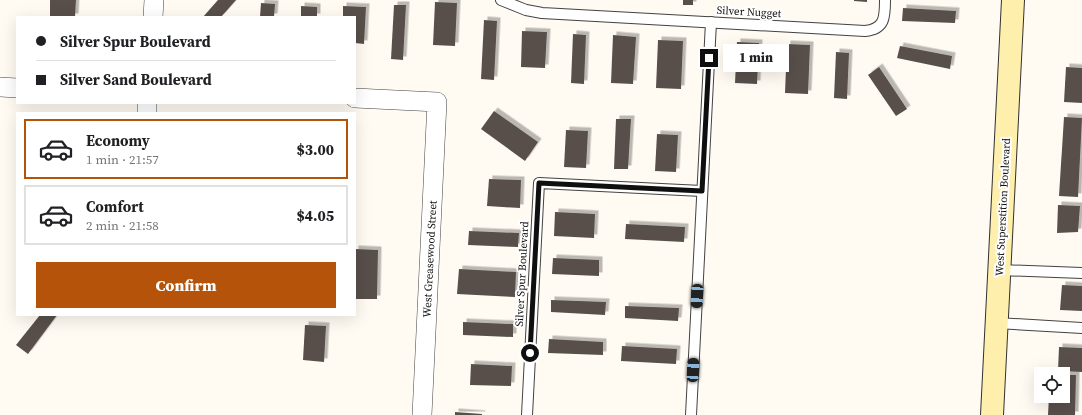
<!DOCTYPE html>
<meta charset="utf-8">
<style>
body{margin:0;font-family:"Source Serif 4",serif;background:#f6f6f6;color:#202124;height:100vh;display:flex;flex-direction:column;font-size:15px;white-space:nowrap}
*{box-sizing:border-box;margin:0}
p{font-size:13px;color:#757577}
.icon{flex:none;width:22px;height:22px;fill:none;stroke:currentColor;stroke-width:2;stroke-linecap:round;stroke-linejoin:round}
.map{position:relative;flex:1;overflow:hidden}
.sheet{position:absolute;left:16px;top:112px;width:340px;height:204px;display:flex;flex-direction:column;background:#fff;border-radius:0px;box-shadow:0 4px 16px #0002}
.sheet>*{flex:none}
.guide{position:absolute;left:16px;top:16px;width:340px;height:88px;border-radius:0px;box-shadow:0 4px 16px #0002;display:grid;align-content:center;height:88px;padding:0 20px;background:#fff}
.tools{position:absolute;left:1034px;top:367px;display:grid;gap:8px}
.tools a{display:grid;place-items:center;width:36px;height:36px;border-radius:0px;background:#fff;box-shadow:0 4px 16px #0002;font-size:20px}
.end{position:absolute;width:18px;height:18px;margin:-9px;border:5px solid #0f0f0f;background:#fff;box-shadow:0 0 0 2px #fff}
.from{border-radius:50%}
.bubble{position:absolute;height:28px;border-radius:0px;background:#fff;box-shadow:0 4px 16px #0002;font-size:13px;font-weight:800;line-height:28px;text-align:center}
.car{position:absolute;width:12px;height:24px;margin:-12px -6px;border-radius:5px;box-shadow:0 0 3px 1px #0007;background:linear-gradient(#222 24%,#8ab4d8 0 40%,#222 0 76%,#8ab4d8 0 86%,#222 0)}
.guide b{display:flex;align-items:center;gap:14px;height:38px;font-size:15px}
.guide b+b{border-top:1px solid #e0e0e0}
.guide i{width:10px;height:10px;background:#202124}
ul{padding:7px 0 0;list-style:none}
li{display:flex;align-items:center;gap:12px;height:60px;margin:0 8px 6px;padding:0 12px;border:2px solid #e0e0e0;border-radius:0px}
li div{flex:1}
li b{display:block;font-size:15px}
li em{font-style:normal;font-weight:800}
li.on{border-color:#b45309}
li>.icon{width:36px;height:36px;stroke-width:1.5}
.button{display:flex;gap:8px;margin-top:auto;padding:8px 20px}
.button a{flex:1;height:46px;border-radius:0px;background:#b45309;color:#fff;font-size:16px;font-weight:800;line-height:46px;text-align:center}
.map>svg:first-child{display:block}
.building{fill:#594f4b;filter:url(#shadow)}
.lines{fill:none;stroke-linecap:round;stroke-linejoin:round}
.service-casing{stroke:#424242;stroke-width:12}
.minor-casing{stroke:#424242;stroke-width:20}
.secondary-casing{stroke:#313131;stroke-width:24}
.service{stroke:#fff;stroke-width:10}
.minor{stroke:#fff;stroke-width:19}
.secondary{stroke:#ffefad;stroke-width:22}
.route{stroke:#0f0f0f;stroke-width:5}
.labels{text-anchor:middle;dominant-baseline:central;stroke-width:4;stroke-linejoin:round;paint-order:stroke}
.street-label{font-size:11px;fill:#0f0f0f;stroke:#fff}
</style>
<div class="map">
<svg width="1082" height="415" viewBox="0 0 1082 415">
<defs>
<filter id="shadow"><feDropShadow dx="3.5" dy="-3.5" stdDeviation="0" flood-color="#0004"/></filter>
</defs>
<rect width="100%" height="100%" fill="#fffbf2"/>
<g class="building">
<polygon points="50,0 76,0 75,17 50,17"/>
<polygon points="218,0 236,0 221,17 203,17"/>
<rect x="683" y="0" width="10" height="5"/>
<polygon points="854,0 867,0 867,2 854,1"/>
<polygon points="435,2 457,3 455,46 433,45"/>
<polygon points="261,3 275,4 274,17 260,17"/>
<polygon points="394,5 406,5 403,60 391,59"/>
<polygon points="301,6 317,7 317,17 301,17"/>
<polygon points="343,6 366,7 364,44 355,43 355,17 343,17"/>
<polygon points="903,8 956,11 955,23 902,21"/>
<polygon points="484,20 497,21 494,80 481,79"/>
<polygon points="522,31 547,32 545,68 521,67"/>
<polygon points="573,34 586,35 584,84 571,83"/>
<polygon points="613,35 636,37 633,84 611,83"/>
<polygon points="658,40 683,41 681,89 656,88"/>
<polygon points="737,42 759,43 757,84 735,83"/>
<polygon points="787,44 810,45 808,94 785,93"/>
<polygon points="900,46 952,56 950,69 897,58"/>
<polygon points="836,52 849,53 847,99 834,98"/>
<polygon points="879,67 907,109 896,116 868,75"/>
<polygon points="1066,67 1082,68 1082,103 1064,102"/>
<polygon points="494,111 538,142 525,161 481,129"/>
<polygon points="1064,117 1082,118 1078,197 1059,196"/>
<polygon points="616,119 631,119 628,169 614,169"/>
<polygon points="566,130 588,131 586,168 564,167"/>
<polygon points="657,134 678,135 676,172 655,171"/>
<polygon points="489,179 521,180 520,208 487,206"/>
<polygon points="1058,205 1080,206 1078,232 1057,233"/>
<polygon points="555,212 595,214 594,238 554,236"/>
<polygon points="626,224 685,227 684,242 625,239"/>
<polygon points="469,231 519,233 518,247 468,245"/>
<polygon points="355,249 378,250 377,299 355,299"/>
<polygon points="553,258 599,260 599,276 552,274"/>
<polygon points="459,269 516,272 515,297 457,294"/>
<polygon points="1062,285 1082,286 1082,311 1060,310"/>
<polygon points="551,300 606,302 605,315 551,312"/>
<polygon points="625,306 679,308 678,321 625,318"/>
<polygon points="40,315 57,315 28,354 16,345"/>
<polygon points="463,322 513,324 513,337 463,335"/>
<polygon points="305,325 326,326 324,362 303,360"/>
<polygon points="549,339 603,342 603,355 548,353"/>
<polygon points="622,346 677,349 676,364 621,361"/>
<polygon points="1059,347 1082,348 1082,372 1058,371"/>
<polygon points="471,364 512,366 511,386 470,385"/>
<polygon points="1063,375 1076,375 1075,415 1048,415 1049,396 1063,396"/>
<polygon points="455,412 482,414 482,415 455,415"/>
</g>
<g class="lines">
<g class="service-casing">
<g id="service">
<path d="M501 0 526 10 542 13 865 31C885 29 885 17 885 0"/>
<polyline points="1000,270 1082,273"/>
<polyline points="997,323 1082,328"/>
<polyline points="527,415 539,183 702,191"/>
<polyline points="691,415 711,22"/>
</g>
</g>
<g class="minor-casing">
<g id="minor">
<polyline points="153,17 154,0"/>
<polyline points="0,87 17,88"/>
<polyline points="355,98 437,102 422,415"/>
<polyline points="147,113 147,103"/>
</g>
</g>
<g class="secondary-casing">
<polyline id="secondary" points="992,415 1013,0"/>
</g>
<use href="#service" class="service"/>
<use href="#minor" class="minor"/>
<use href="#secondary" class="secondary"/>
</g>
<g class="lines">
<polyline class="route" points="530,353 539,183 702,191 709,58"/>
</g>
<g class="labels">
<g class="street-label">
<text transform="translate(749 12) rotate(3)">Silver Nugget</text>
<text transform="translate(1003 207) rotate(-87)">West Superstition Boulevard</text>
<text transform="translate(430 259) rotate(-87)">West Greasewood Street</text>
<text transform="translate(522 274) rotate(-87)">Silver Spur Boulevard</text>
</g>
</g>
</svg>
<div class="tools">
<a><svg class="icon" aria-label="locate" viewBox="0 0 24 24"><circle cx="12" cy="12" r="6"/><path d="M12 2v4M12 18v4M2 12h4M18 12h4"/></svg></a>
</div>
<i class="end from" style="left:530px;top:353px"></i>
<i class="end" style="left:709px;top:58px"></i>
<div class="bubble" style="left:723px;top:44px;width:66px">1 min</div>
<i class="car" style="left:697px;top:296px;rotate:183deg"></i>
<i class="car" style="left:693px;top:370px;rotate:3deg"></i>
<div class="guide">
<b><i class="from"></i>Silver Spur Boulevard</b>
<b><i></i>Silver Sand Boulevard</b>
</div>
<section class="sheet">
<ul>
<li class="on"><svg class="icon" aria-label="car" viewBox="0 0 24 24"><path d="M5 17H2v-5l4-1 3-4h7l3 4 3 1v5h-3M9 17h6M6 11h13"/><circle cx="7" cy="17" r="2"/><circle cx="17" cy="17" r="2"/></svg><div><b>Economy</b><p>1 min · 21:57</p></div><em>$3.00</em></li>
<li><svg class="icon" aria-label="car" viewBox="0 0 24 24"><path d="M5 17H2v-5l4-1 3-4h7l3 4 3 1v5h-3M9 17h6M6 11h13"/><circle cx="7" cy="17" r="2"/><circle cx="17" cy="17" r="2"/></svg><div><b>Comfort</b><p>2 min · 21:58</p></div><em>$4.05</em></li>
</ul>
<div class="button"><a>Confirm</a></div>
</section>
</div>
